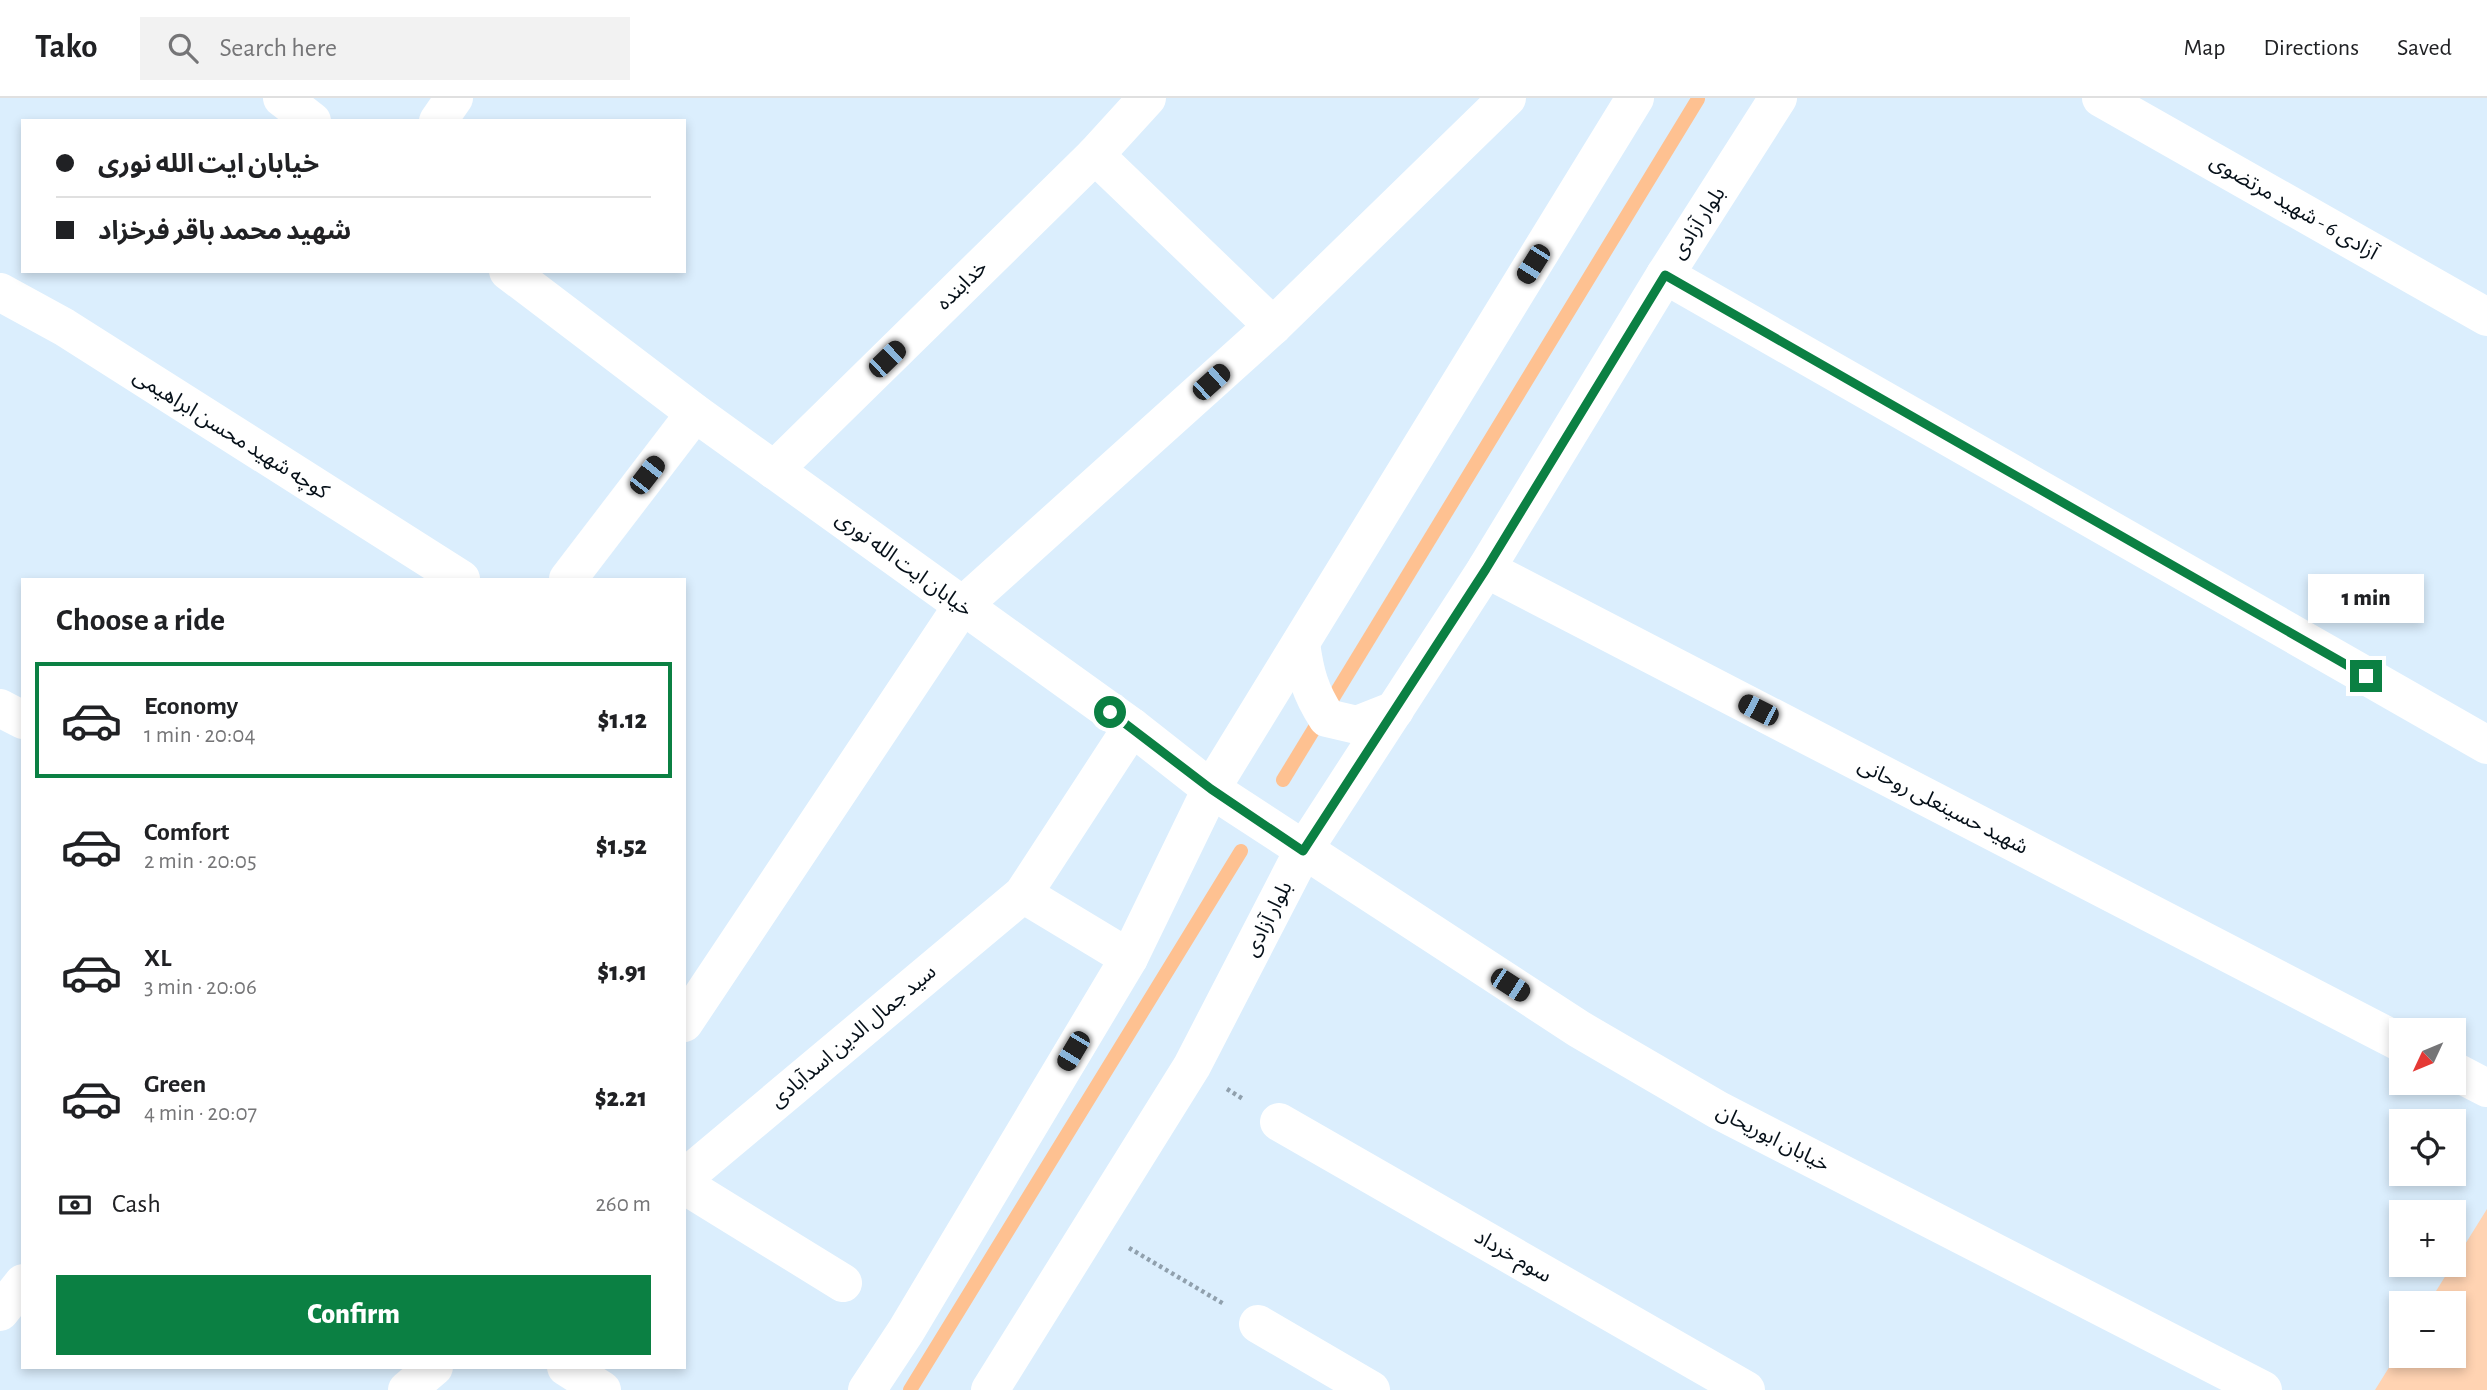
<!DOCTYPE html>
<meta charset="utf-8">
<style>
body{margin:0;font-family:"Alegreya Sans","Noto Sans Arabic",sans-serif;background:#f2f2f2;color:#202124;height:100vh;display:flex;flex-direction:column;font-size:26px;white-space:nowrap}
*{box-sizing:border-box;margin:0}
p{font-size:23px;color:#757577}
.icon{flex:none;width:38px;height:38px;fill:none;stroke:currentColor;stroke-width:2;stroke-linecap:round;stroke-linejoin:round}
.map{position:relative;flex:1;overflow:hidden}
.details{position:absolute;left:21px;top:480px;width:665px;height:791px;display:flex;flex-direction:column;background:#fff;border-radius:0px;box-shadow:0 4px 10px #0003}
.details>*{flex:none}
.hud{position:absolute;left:21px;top:21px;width:665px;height:154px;border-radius:0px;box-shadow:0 4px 10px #0003;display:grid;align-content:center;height:154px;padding:0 35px;background:#fff}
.needle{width:46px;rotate:226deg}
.buttons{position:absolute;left:2389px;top:920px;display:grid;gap:14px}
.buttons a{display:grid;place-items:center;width:77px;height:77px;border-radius:0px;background:#fff;box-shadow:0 4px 10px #0003;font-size:35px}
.end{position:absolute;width:32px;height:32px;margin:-16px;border:9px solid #0b8043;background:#fff;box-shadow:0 0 0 4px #fff}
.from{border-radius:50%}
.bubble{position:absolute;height:49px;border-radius:0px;background:#fff;box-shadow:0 4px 10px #0003;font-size:23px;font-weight:800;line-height:49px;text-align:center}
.car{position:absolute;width:21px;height:42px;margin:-21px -10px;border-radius:9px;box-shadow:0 0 5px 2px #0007;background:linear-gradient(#222 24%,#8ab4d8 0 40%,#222 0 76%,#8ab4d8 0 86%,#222 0)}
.hud b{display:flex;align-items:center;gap:24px;height:66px;font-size:26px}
.hud b+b{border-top:2px solid #e0e0e0}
.hud i{width:18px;height:18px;background:#202124}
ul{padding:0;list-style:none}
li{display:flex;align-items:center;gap:21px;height:116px;margin:0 14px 10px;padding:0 21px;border:4px solid transparent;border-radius:0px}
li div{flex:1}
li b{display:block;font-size:26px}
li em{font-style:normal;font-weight:800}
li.current{border-color:#0b8043}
li>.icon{width:63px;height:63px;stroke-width:1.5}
h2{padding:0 35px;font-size:32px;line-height:84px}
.pay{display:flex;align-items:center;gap:18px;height:77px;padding:0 35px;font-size:26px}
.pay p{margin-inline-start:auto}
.action{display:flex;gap:14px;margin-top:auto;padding:14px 35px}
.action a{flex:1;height:80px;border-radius:0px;background:#0b8043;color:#fff;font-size:28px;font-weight:800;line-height:80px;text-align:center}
header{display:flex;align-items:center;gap:42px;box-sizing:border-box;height:98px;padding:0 35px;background:#fff;border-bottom:2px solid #e0e0e0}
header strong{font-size:33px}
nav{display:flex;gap:38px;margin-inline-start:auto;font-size:24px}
.search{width:490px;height:63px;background:#f2f2f2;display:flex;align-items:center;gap:18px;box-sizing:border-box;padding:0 24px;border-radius:0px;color:#757577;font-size:26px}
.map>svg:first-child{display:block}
.green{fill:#ffd3b2}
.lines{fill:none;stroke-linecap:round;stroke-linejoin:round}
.stream{stroke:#fec191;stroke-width:14}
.path{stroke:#90a0ad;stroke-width:4.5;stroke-dasharray:3.5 3.5;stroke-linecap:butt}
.street{stroke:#fff;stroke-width:38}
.secondary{stroke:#fff;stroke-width:38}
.route{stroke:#0b8043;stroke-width:9}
.labels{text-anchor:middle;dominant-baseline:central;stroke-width:7;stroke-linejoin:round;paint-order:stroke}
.street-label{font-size:21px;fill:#061019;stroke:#fff}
</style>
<header>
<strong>Tako</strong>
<div class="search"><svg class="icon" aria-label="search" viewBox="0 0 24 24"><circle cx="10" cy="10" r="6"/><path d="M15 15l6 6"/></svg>Search here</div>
<nav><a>Map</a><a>Directions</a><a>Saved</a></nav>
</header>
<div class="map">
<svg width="2487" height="1292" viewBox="0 0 2487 1292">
<rect width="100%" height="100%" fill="#dbeefd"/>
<polygon class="green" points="2487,1111 2487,1292 2375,1292 2401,1250 2401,1258 2454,1258 2454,1206 2428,1206"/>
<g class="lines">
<g class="stream">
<polyline points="1283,682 1698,1"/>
<polyline points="910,1292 1241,753"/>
</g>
<g class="path">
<polyline points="1227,991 1243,1001"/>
<polyline points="1129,1150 1224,1206"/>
</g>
<g class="street">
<polyline points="2101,0 2487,219"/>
<polyline points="438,23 454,0"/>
<polyline points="1095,57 1273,228"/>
<polyline points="1665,177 2487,647"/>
<polyline points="0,194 64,229 461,481"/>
<polyline points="774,372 1095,57 1147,0"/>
<polyline points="1486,471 2401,945"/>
<polyline points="568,481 695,315"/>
<polyline points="0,610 23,622"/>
<polyline points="1023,796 1129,860"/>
<polyline points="684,925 962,508 1273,228 1507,0"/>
<polyline points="2454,973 2487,990"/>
<polyline points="1279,1024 1746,1292"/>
<polyline points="684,1080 1023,796 1132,629"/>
<polyline points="684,1087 843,1185"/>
<polyline points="0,1214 23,1185"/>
<polyline points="1258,1226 1371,1292"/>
<polyline points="566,1269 602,1292"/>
<polyline points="407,1292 434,1269"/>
</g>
<g class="secondary">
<polyline points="282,0 312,23"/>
<polyline points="508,173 695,315 1132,629 1211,691 1579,931 1718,1012 2263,1292"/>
<path d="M1301 545C1305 575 1310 594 1327 620L1357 627 1395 612"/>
<polyline points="867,1292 906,1233 1129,860 1211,691 1635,0"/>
<polyline points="990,1292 1192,968 1303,753 1486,471 1665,177 1778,0"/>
</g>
</g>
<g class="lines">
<polyline class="route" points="1110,614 1211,691 1303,753 1486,471 1665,177 2366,578"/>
</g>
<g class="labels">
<g class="street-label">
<text transform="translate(2294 109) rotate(30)">آزادی 6 - شهید مرتضوی</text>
<text transform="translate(1698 125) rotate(-57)">بلوار آزادی</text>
<text transform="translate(962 187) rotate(-44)">خدابنده</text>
<text transform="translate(231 336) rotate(32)">کوچه شهید محسن ابراهیمی</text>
<text transform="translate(904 466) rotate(36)">خیابان ایت الله نوری</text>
<text transform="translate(1943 708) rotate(27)">شهید حسینعلی روحانی</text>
<text transform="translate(1268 821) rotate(-63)">بلوار آزادی</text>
<text transform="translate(853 938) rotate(-40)">سید جمال الدین اسدآبادی</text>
<text transform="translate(1773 1040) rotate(27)">خیابان ابوریحان</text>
<text transform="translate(1513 1158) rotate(30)">سوم خرداد</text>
</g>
</g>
</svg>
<div class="buttons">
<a><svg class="needle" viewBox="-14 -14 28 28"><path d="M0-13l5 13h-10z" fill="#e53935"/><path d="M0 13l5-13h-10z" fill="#757577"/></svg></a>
<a><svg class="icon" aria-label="locate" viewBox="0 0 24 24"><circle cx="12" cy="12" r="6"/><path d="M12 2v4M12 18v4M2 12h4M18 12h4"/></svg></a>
<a>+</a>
<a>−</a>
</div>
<i class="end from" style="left:1110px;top:614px"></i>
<i class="end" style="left:2366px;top:578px"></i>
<div class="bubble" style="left:2308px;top:476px;width:116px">1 min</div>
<i class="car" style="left:1533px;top:166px;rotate:212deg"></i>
<i class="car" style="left:887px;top:261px;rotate:46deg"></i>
<i class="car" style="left:1211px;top:284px;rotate:48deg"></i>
<i class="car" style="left:647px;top:377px;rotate:38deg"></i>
<i class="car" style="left:1758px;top:612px;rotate:297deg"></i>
<i class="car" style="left:1510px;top:887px;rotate:123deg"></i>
<i class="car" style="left:1073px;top:953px;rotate:211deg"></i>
<div class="hud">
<b><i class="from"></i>خیابان ایت الله نوری</b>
<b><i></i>شهید محمد باقر فرخزاد</b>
</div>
<section class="details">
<h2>Choose a ride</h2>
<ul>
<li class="current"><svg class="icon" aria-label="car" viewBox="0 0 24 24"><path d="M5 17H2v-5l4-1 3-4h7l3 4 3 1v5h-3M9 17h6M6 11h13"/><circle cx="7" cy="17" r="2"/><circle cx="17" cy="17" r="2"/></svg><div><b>Economy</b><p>1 min · 20:04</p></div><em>$1.12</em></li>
<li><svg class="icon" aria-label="car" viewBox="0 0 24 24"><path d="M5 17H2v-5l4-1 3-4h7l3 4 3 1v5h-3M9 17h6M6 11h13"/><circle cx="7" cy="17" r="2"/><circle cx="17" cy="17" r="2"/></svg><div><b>Comfort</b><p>2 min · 20:05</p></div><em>$1.52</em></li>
<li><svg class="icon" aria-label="car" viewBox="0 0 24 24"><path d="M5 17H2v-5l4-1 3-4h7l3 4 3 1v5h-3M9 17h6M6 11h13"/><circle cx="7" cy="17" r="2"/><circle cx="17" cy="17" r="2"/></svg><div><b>XL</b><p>3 min · 20:06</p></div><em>$1.91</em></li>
<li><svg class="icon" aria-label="car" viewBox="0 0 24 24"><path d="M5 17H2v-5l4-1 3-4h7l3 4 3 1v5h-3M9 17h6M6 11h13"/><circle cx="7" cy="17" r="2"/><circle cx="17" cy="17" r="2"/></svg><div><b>Green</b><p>4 min · 20:07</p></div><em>$2.21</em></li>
</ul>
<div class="pay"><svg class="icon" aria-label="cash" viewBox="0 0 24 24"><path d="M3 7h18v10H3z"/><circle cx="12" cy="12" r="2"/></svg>Cash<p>260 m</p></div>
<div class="action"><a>Confirm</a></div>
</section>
</div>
